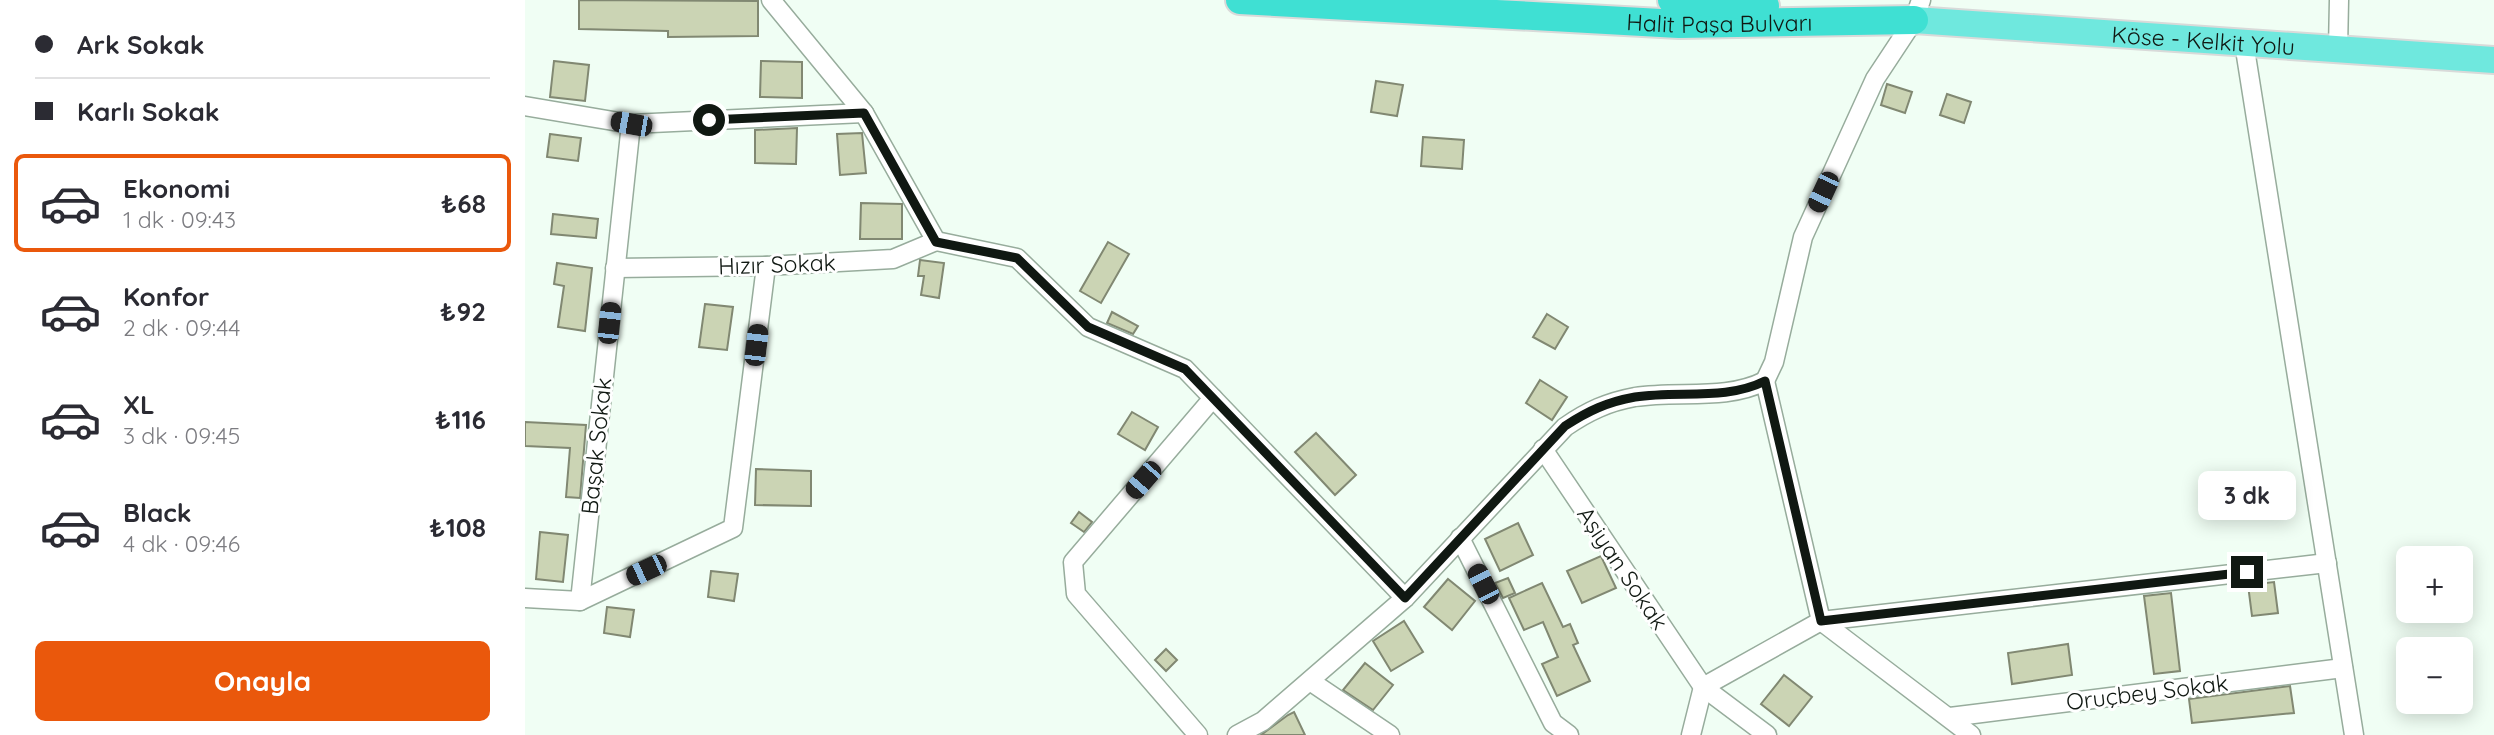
<!DOCTYPE html>
<html lang="tr">
<meta charset="utf-8">
<style>
body{margin:0;font-family:Quicksand,sans-serif;background:#f2f2f3;color:#2b2b33;height:100vh;display:flex;flex-direction:column;font-size:26px;white-space:nowrap}
*{box-sizing:border-box;margin:0}
p{font-size:23px;color:#7c7c81}
.icon{flex:none;width:38px;height:38px;fill:none;stroke:currentColor;stroke-width:2;stroke-linecap:round;stroke-linejoin:round}
.map{position:relative;flex:1;overflow:hidden}
.side{display:flex;flex-direction:column;background:#fff;width:525px}
.side>*{flex:none}
.guide{display:grid;align-content:center;height:154px;padding:0 35px;background:#fff}
.tools{position:absolute;left:1871px;top:546px;display:grid;gap:14px}
.tools a{display:grid;place-items:center;width:77px;height:77px;border-radius:10px;background:#fff;box-shadow:0 4px 18px #0003;font-size:35px}
.end{position:absolute;width:32px;height:32px;margin:-16px;border:9px solid #101812;background:#fff;box-shadow:0 0 0 4px #fff}
.from{border-radius:50%}
.bubble{position:absolute;height:49px;border-radius:10px;background:#fff;box-shadow:0 4px 18px #0003;font-size:23px;font-weight:700;line-height:49px;text-align:center}
.car{position:absolute;width:21px;height:42px;margin:-21px -10px;border-radius:9px;box-shadow:0 0 5px 2px #0007;background:linear-gradient(#222 24%,#8ab4d8 0 40%,#222 0 76%,#8ab4d8 0 86%,#222 0)}
.guide b{display:flex;align-items:center;gap:24px;height:66px;font-size:26px}
.guide b+b{border-top:2px solid #e1e1e2}
.guide i{width:18px;height:18px;background:#2b2b33}
ul{padding:0;list-style:none}
li{display:flex;align-items:center;gap:21px;height:98px;margin:0 14px 10px;padding:0 21px;border:4px solid transparent;border-radius:10px}
li div{flex:1}
li b{display:block;font-size:26px}
li em{font-style:normal;font-weight:700}
li.active{border-color:#ea580c}
li>.icon{width:63px;height:63px;stroke-width:1.5}
.button{display:flex;gap:14px;margin-top:auto;padding:14px 35px}
.button a{flex:1;height:80px;border-radius:10px;background:#ea580c;color:#fff;font-size:28px;font-weight:700;line-height:80px;text-align:center}
main{display:flex;flex:1;min-height:0}
.map>svg:first-child{display:block}
.building{fill:#cbd4b4;stroke:#818872;stroke-width:2}
.lines{fill:none;stroke-linecap:round;stroke-linejoin:round}
.minor-casing{stroke:#97ac9c;stroke-width:21}
.primary-casing{stroke:#d9dad9;stroke-width:30}
.trunk-casing{stroke:#d9dad9;stroke-width:32}
.minor{stroke:#fff;stroke-width:18}
.primary{stroke:#6fe8de;stroke-width:26}
.trunk{stroke:#3fe0d3;stroke-width:28}
.route{stroke:#101812;stroke-width:9}
.labels{text-anchor:middle;dominant-baseline:central;stroke-width:6;stroke-linejoin:round;paint-order:stroke}
.street-label{font-size:23px;fill:#101812;stroke:#fff}
</style>
<main>
<section class="side">
<div class="guide">
<b><i class="from"></i>Ark Sokak</b>
<b><i></i>Karlı Sokak</b>
</div>
<ul>
<li class="active"><svg class="icon" aria-label="car" viewBox="0 0 24 24"><path d="M5 17H2v-5l4-1 3-4h7l3 4 3 1v5h-3M9 17h6M6 11h13"/><circle cx="7" cy="17" r="2"/><circle cx="17" cy="17" r="2"/></svg><div><b>Ekonomi</b><p>1 dk · 09:43</p></div><em>₺68</em></li>
<li><svg class="icon" aria-label="car" viewBox="0 0 24 24"><path d="M5 17H2v-5l4-1 3-4h7l3 4 3 1v5h-3M9 17h6M6 11h13"/><circle cx="7" cy="17" r="2"/><circle cx="17" cy="17" r="2"/></svg><div><b>Konfor</b><p>2 dk · 09:44</p></div><em>₺92</em></li>
<li><svg class="icon" aria-label="car" viewBox="0 0 24 24"><path d="M5 17H2v-5l4-1 3-4h7l3 4 3 1v5h-3M9 17h6M6 11h13"/><circle cx="7" cy="17" r="2"/><circle cx="17" cy="17" r="2"/></svg><div><b>XL</b><p>3 dk · 09:45</p></div><em>₺116</em></li>
<li><svg class="icon" aria-label="car" viewBox="0 0 24 24"><path d="M5 17H2v-5l4-1 3-4h7l3 4 3 1v5h-3M9 17h6M6 11h13"/><circle cx="7" cy="17" r="2"/><circle cx="17" cy="17" r="2"/></svg><div><b>Black</b><p>4 dk · 09:46</p></div><em>₺108</em></li>
</ul>
<div class="button"><a>Onayla</a></div>
</section>
<div class="map">
<svg width="1969" height="735" viewBox="0 0 1969 735">
<rect width="100%" height="100%" fill="#f0fef4"/>
<g class="building">
<polygon points="54,0 233,1 233,36 143,37 143,31 54,29"/>
<polygon points="29,61 64,65 60,101 25,97"/>
<polygon points="236,61 277,62 277,98 235,97"/>
<polygon points="851,81 878,85 872,116 846,112"/>
<polygon points="1362,84 1387,92 1380,113 1356,105"/>
<polygon points="1422,94 1446,102 1439,123 1415,115"/>
<polygon points="272,128 271,164 230,163 230,130"/>
<polygon points="337,133 341,173 315,175 312,134"/>
<polygon points="25,134 56,138 53,161 22,157"/>
<polygon points="898,137 939,140 937,169 896,166"/>
<polygon points="336,203 377,204 377,239 335,239"/>
<polygon points="28,214 73,219 71,238 26,234"/>
<polygon points="583,242 604,254 576,303 555,291"/>
<polygon points="395,260 419,263 414,298 396,295 399,276 393,276"/>
<polygon points="32,263 67,268 60,331 33,327 39,286 29,284"/>
<polygon points="180,304 208,307 202,350 174,347"/>
<polygon points="587,312 613,326 608,334 582,323"/>
<polygon points="1022,314 1043,327 1030,349 1008,337"/>
<polygon points="1015,380 1042,397 1027,420 1001,403"/>
<polygon points="607,412 633,427 620,450 593,434"/>
<polygon points="0,422 61,425 55,498 41,497 45,448 0,446"/>
<polygon points="791,433 831,475 810,495 770,452"/>
<polygon points="231,469 286,471 286,506 230,505"/>
<polygon points="554,512 567,522 559,532 546,523"/>
<polygon points="993,523 1008,555 975,571 960,539"/>
<polygon points="15,532 43,535 38,582 11,579"/>
<polygon points="1076,556 1091,588 1057,603 1042,571"/>
<polygon points="186,571 213,574 209,601 183,597"/>
<polygon points="983,578 990,593 978,598 970,583"/>
<polygon points="923,579 950,601 927,630 899,607"/>
<polygon points="1749,582 1753,613 1727,616 1723,585"/>
<polygon points="1017,583 1038,627 1045,624 1053,643 1048,645 1065,681 1032,696 1017,664 1033,657 1018,622 999,630 984,598"/>
<polygon points="1646,593 1655,671 1629,674 1619,596"/>
<polygon points="82,607 109,610 105,637 79,633"/>
<polygon points="879,621 898,652 866,671 848,641"/>
<polygon points="1543,644 1547,675 1487,684 1483,653"/>
<polygon points="641,649 652,660 641,671 630,660"/>
<polygon points="840,663 868,685 848,710 818,690"/>
<polygon points="1259,675 1287,697 1264,726 1236,704"/>
<polygon points="1765,686 1769,713 1667,723 1664,699"/>
<polygon points="769,712 780,735 736,735 763,715"/>
</g>
<g class="lines">
<g class="minor-casing">
<g id="minor">
<polyline points="246,0 339,113 411,241 492,258 563,327 660,369 880,598"/>
<polyline points="1719,43 1829,735"/>
<polyline points="1813,49 1814,0"/>
<polyline points="0,106 106,124 339,113"/>
<polyline points="90,268 241,266 368,259 411,241"/>
<polyline points="1240,381 1296,621 1446,735"/>
<polyline points="1240,381 1249,362 1278,237 1350,79 1389,20 1396,0"/>
<polyline points="1018,449 1178,687 1242,735"/>
<polyline points="935,538 1028,723 1044,735"/>
<polyline points="0,598 55,601 208,528 241,266"/>
<polyline points="55,601 106,124"/>
<polyline points="785,681 865,735"/>
<polyline points="1425,717 1818,668"/>
<polyline points="673,735 551,594 548,562 688,398"/>
<path d="M712 735 738 721 880 598 1040 427C1063 411 1083 402 1110 397 1154 390 1200 401 1240 381"/>
<polyline points="1166,735 1178,687 1296,621 1802,563"/>
</g>
</g>
<g class="primary-casing">
<g id="primary">
<path id="s1" d="M1389 20 1969 60"/>
</g>
</g>
<g class="trunk-casing">
<g id="trunk">
<path id="s2" d="M715 0 1154 24 1389 20"/>
<polyline points="1147,0 1240,6"/>
</g>
</g>
<use href="#minor" class="minor"/>
<use href="#primary" class="primary"/>
<use href="#trunk" class="trunk"/>
</g>
<g class="lines">
<path class="route" d="M184 120 339 113 411 242 492 258 563 327 660 369 880 598 1040 426C1063 411 1082 402 1110 397 1154 390 1200 401 1240 381L1296 621 1722 572"/>
</g>
<g class="labels">
<g class="street-label">
<text stroke="none"><textPath href="#s2" startOffset="480">Halit Paşa Bulvarı</textPath></text>
<text stroke="none"><textPath href="#s1" startOffset="290">Köse - Kelkit Yolu</textPath></text>
<text transform="translate(252 264) rotate(-2)">Hızır Sokak</text>
<text transform="translate(71 446) rotate(-84)">Başak Sokak</text>
<text transform="translate(1098 568) rotate(56)">Aşiyan Sokak</text>
<text transform="translate(1622 692) rotate(-7)">Oruçbey Sokak</text>
</g>
</g>
</svg>
<div class="tools">
<a>+</a>
<a>−</a>
</div>
<i class="end from" style="left:184px;top:120px"></i>
<i class="end" style="left:1722px;top:572px"></i>
<div class="bubble" style="left:1673px;top:471px;width:98px">3 dk</div>
<i class="car" style="left:106px;top:124px;rotate:280deg"></i>
<i class="car" style="left:1298px;top:192px;rotate:205deg"></i>
<i class="car" style="left:84px;top:323px;rotate:6deg"></i>
<i class="car" style="left:231px;top:345px;rotate:7deg"></i>
<i class="car" style="left:618px;top:480px;rotate:221deg"></i>
<i class="car" style="left:121px;top:570px;rotate:245deg"></i>
<i class="car" style="left:958px;top:584px;rotate:333deg"></i>
</div>
</main>
